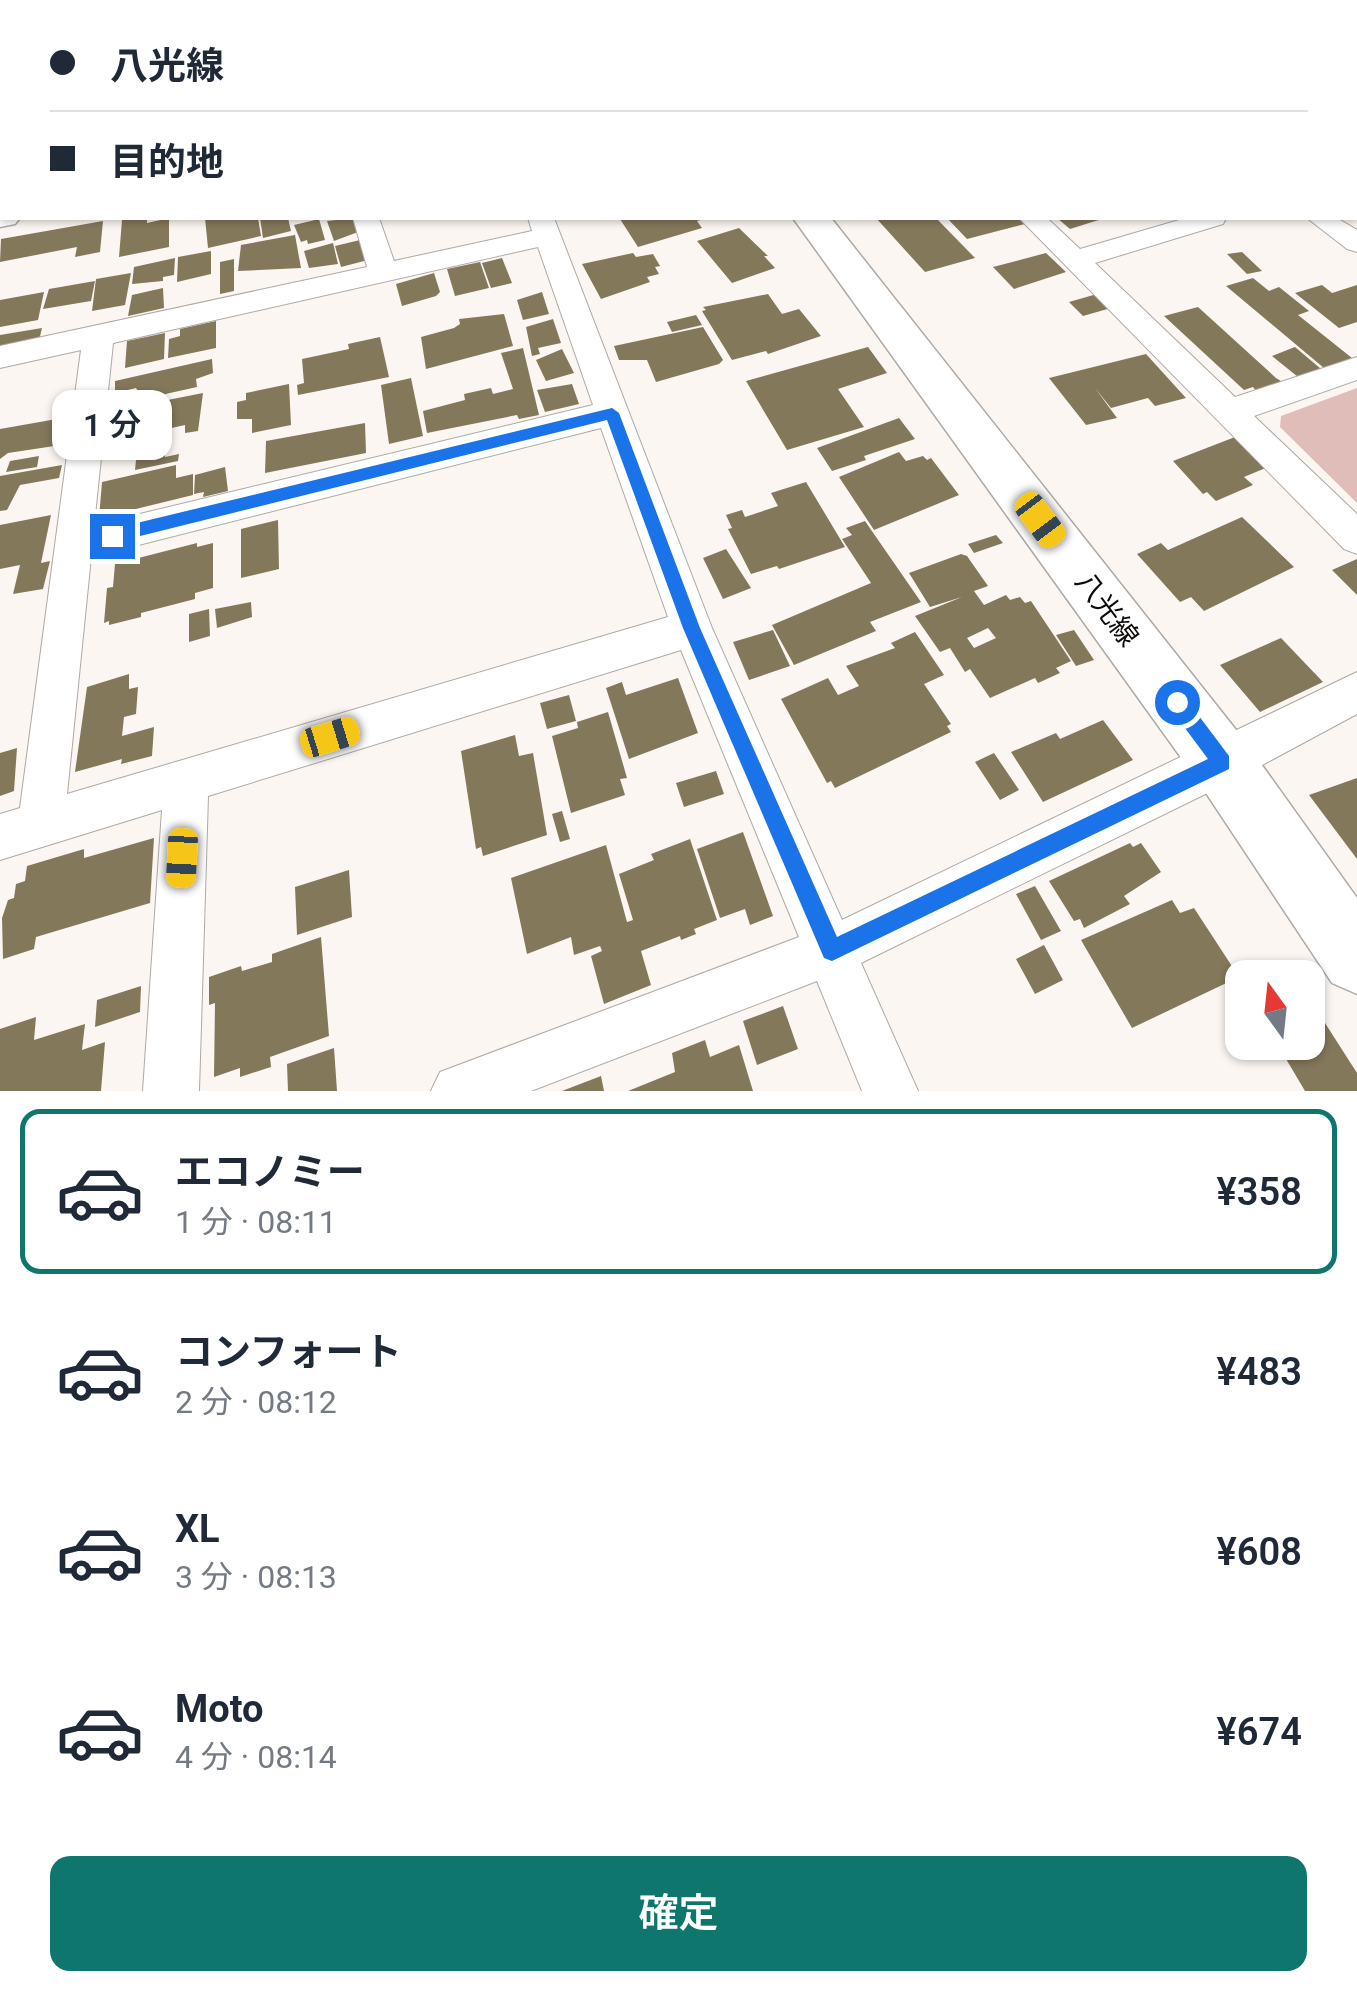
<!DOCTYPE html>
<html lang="ja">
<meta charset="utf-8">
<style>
body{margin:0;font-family:Roboto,"Noto Sans JP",sans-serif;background:#f6f6f7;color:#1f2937;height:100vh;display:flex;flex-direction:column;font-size:38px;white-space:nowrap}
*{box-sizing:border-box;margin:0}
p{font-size:32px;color:#747a83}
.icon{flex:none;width:55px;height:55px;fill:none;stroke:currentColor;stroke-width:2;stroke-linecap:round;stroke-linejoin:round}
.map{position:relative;height:1091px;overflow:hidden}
.drawer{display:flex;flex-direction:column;background:#fff;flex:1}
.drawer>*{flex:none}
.top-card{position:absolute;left:0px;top:0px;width:1358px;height:220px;box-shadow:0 2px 8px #0004;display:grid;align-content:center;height:220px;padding:0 50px;background:#fff}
.needle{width:65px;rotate:345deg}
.tools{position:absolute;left:1225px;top:960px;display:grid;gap:20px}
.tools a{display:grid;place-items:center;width:100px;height:100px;border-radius:20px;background:#fff;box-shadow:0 2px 8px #0004;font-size:50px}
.end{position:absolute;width:45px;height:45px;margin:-22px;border:12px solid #1a73e8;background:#fff;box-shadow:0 0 0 5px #fff}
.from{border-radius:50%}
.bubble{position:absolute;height:70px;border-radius:20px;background:#fff;box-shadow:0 2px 8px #0004;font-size:32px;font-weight:600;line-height:70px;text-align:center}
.car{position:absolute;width:30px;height:60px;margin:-30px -15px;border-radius:12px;box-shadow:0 0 8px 2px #0007;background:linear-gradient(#f5c518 24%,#345 0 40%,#f5c518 0 76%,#345 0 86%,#f5c518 0)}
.top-card b{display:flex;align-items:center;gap:35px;height:95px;font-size:38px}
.top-card b+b{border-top:2px solid #e0e1e3}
.top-card i{width:25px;height:25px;background:#1f2937}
ul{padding:18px 0 0;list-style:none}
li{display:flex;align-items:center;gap:30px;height:165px;margin:0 20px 15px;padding:0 30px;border:5px solid transparent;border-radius:20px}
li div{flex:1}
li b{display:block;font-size:38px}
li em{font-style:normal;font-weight:600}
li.on{border-color:#0f766e}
li>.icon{width:90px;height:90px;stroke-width:1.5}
.cta{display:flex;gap:20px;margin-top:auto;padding:20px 50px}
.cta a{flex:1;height:115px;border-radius:20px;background:#0f766e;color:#fff;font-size:40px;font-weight:600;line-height:115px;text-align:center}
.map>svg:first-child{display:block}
.green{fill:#e1bdba}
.building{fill:#84785b;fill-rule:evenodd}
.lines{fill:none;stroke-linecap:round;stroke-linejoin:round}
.street-casing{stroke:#aea9a5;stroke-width:2}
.secondary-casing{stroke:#aea9a5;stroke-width:3}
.street{fill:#fff;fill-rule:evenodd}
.secondary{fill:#fff;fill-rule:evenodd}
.route{fill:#1a73e8}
.labels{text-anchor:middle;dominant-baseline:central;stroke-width:8;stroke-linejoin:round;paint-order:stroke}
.street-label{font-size:28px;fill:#0e0c0a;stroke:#fff}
</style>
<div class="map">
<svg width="1357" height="1091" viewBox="0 0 1357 1091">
<rect width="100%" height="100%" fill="#fbf6f1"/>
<polygon class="green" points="1357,388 1357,503 1280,427 1281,416"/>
<g class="building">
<polygon points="147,218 147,223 169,218 169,247 119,257 122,220"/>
<polygon points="205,218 258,218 261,236 208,248"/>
<polygon points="260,218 288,218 291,231 263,238"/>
<polygon points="354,218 358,232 334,241 327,221"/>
<polygon points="625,218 703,218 704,219 697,221 702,228 638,247 620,219"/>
<polygon points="876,218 936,218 975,258 925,272"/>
<polygon points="947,218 1024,218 1029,223 967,239"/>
<polygon points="1057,218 1105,218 1070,229"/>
<polygon points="319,219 325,240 308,244 307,240 301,242 294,225"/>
<polygon points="103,221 100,252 75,257 77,247 0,262 1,239"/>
<polygon points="739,228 768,256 764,256 775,268 732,283 697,241"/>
<polygon points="295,235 301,268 238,271 241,245"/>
<polygon points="360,240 368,260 341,267 335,246"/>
<polygon points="333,243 338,264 309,268 304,251"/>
<polygon points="211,251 211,274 177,282 178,257"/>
<polygon points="1242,252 1262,271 1247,274 1227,254"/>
<polygon points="633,253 636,257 653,254 660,266 655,267 659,274 647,277 650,282 601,299 582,264"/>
<polygon points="1046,253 1066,272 1014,289 993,267"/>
<polygon points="175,258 174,275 163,277 163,281 132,284 134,267"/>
<polygon points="502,258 512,283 491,288 482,263"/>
<polygon points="234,259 234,291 220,294 220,262"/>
<polygon points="480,262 489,288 455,296 447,269"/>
<polygon points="131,273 125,305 92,311 96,279"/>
<polygon points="434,273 440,292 436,296 402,306 396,284"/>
<polygon points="1253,278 1269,291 1279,287 1309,311 1298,315 1352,358 1324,368 1226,286"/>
<polygon points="95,281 91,301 43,309 49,289"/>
<polygon points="1322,285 1332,293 1357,285 1357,322 1339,328 1295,293"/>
<polygon points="163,288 164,308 128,316 132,295"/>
<polygon points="44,292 38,320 0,327 0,300"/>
<polygon points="542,292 549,314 523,320 517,300"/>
<polygon points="1104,292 1118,306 1083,316 1069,302"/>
<polygon points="768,294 782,314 799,309 821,336 768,354 766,351 732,360 702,311 706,310 703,307"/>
<polygon points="1198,307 1276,378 1284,383 1256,391 1253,387 1244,390 1164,316"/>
<polygon points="504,314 513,346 426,369 421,337 454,328 460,324 459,319"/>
<polygon points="696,315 702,325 672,332 667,322"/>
<polygon points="553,319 561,343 538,348 540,354 532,356 526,327"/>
<polygon points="216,321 216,348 168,358 169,339 180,336 180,329"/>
<polygon points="703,327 723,360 719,364 656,382 647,360 619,360 614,346"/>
<polygon points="42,328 38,345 0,352 0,335"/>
<polygon points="165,333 164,359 125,368 127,341"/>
<polygon points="380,337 389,377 298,395 297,385 304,383 302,359 349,349 348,344"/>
<polygon points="868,347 887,373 838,389 864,427 787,450 746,381"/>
<polygon points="1295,347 1321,369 1298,377 1272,356"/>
<polygon points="523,348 539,415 519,419 517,415 427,433 423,411 465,400 464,394 491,388 493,394 513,389 501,353"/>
<polygon points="562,349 574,373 546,381 536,360"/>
<polygon points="1146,354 1186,398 1155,406 1148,398 1111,408 1095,388 1117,418 1086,425 1049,378"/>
<polygon points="212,359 213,373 196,379 197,387 143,399 136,388 115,393 115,381"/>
<polygon points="411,378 423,436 389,444 381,385"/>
<polygon points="289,384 291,425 252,433 252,419 237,419 237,402 246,400 246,393"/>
<polygon points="572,384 579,404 545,412 537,390"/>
<polygon points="203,393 198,431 185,433 185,425 105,443 112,411"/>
<polygon points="68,417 61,445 8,453 0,459 0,429"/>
<polygon points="899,418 915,439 864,456 866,460 832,471 817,448"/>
<polygon points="365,423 366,453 265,473 266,441"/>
<polygon points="1235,437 1268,467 1244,477 1253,485 1216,501 1207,492 1203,494 1173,461"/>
<polygon points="899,452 906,461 923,456 927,460 931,458 959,495 874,530 839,477"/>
<polygon points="165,453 165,457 179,454 178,461 135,470 136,460"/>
<polygon points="39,456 37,467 6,472 10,461"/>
<polygon points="62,465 59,478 20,485 7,510 0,511 0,476"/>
<polygon points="176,465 176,478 193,474 193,495 99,518 102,482"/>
<polygon points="225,467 228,491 203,497 204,492 194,494 195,475"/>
<polygon points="806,482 845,547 779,569 777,566 751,574 728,529 732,528 726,515 742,510 745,517 778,506 771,493"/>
<polygon points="51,515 41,563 50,561 43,589 13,594 20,565 0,569 0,525"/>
<polygon points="1242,517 1294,567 1204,611 1191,597 1180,602 1137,554 1161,543 1168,550"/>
<polygon points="278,520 279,569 241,578 241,529"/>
<polygon points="865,521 921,602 870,622 876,631 794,665 772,625 871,583 842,539 852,535 846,528"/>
<polygon points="996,535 1003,543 974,553 968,544"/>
<polygon points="197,543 197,547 213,543 213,588 195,593 195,599 141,613 141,617 109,625 109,621 104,623 107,588 113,587 115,564"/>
<polygon points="726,549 751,588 723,599 703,558"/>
<path d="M961 554 967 556 988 586 974 591 984 605 1006 595 1010 600 1020 597 1025 603 1031 601 1071 661 1056 668 1060 673 1038 683 1035 678 990 698 970 669 965 672 950 648 940 652 915 616 962 597 930 607 909 573ZM988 628 996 638 974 648 967 638Z"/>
<polygon points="1357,559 1357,595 1332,570"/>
<polygon points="251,602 252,617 217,628 215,609"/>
<polygon points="209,609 210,636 189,642 189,614"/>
<polygon points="773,630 790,666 749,680 733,642"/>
<polygon points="1074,630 1094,660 1076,666 1056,635"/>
<polygon points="915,632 944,675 924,684 951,724 947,726 951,732 835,788 831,781 827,783 781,699 828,678 838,695 859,686 846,666 895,648 891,643"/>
<polygon points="1281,638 1323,682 1260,712 1220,665"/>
<polygon points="129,674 129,689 138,687 136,714 124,717 122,736 154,727 152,756 121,764 122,759 75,772 87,687"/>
<polygon points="678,678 698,733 629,759 606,688 622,682 626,695"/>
<polygon points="569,695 576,721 547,729 540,703"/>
<polygon points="608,712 627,778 620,779 625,795 571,813 552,736 578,728 577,722"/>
<polygon points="1103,720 1133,760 1043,802 1011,752 1056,733 1060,739"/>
<polygon points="515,735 519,756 533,753 547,835 483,856 481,847 476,849 461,751"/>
<polygon points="17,748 14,791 0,796 0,753"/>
<polygon points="994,753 1019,790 1000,800 975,762"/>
<polygon points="716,771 724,794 684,807 676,783"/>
<polygon points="1357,778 1357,859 1309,795"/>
<polygon points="562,811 570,839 560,842 552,814"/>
<polygon points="743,832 773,916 750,925 745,909 720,918 697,849"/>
<polygon points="154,838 150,903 36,937 34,949 3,959 2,918 8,900 14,898 16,884 25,881 27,866 84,849 84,858"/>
<polygon points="690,839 717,920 694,929 696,934 681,940 680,936 641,951 651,985 604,1004 591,956 602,951 600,946 574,955 571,937 527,954 511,878 606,845 627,922 633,920 619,874 654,860 651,854"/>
<polygon points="1130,843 1133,847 1141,843 1161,872 1124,896 1130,904 1084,928 1080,919 1074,921 1049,881"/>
<polygon points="349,870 352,917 297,935 295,887"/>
<polygon points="1035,886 1061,931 1041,940 1016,894"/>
<polygon points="1172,900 1180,913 1194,908 1239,977 1132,1028 1081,940"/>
<polygon points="321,937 329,1036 270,1057 271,1067 240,1077 240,1068 214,1077 215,1003 209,1005 209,977 241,966 242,971 272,962 272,954"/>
<polygon points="1044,945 1063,980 1035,994 1016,959"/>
<polygon points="141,986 140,1012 95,1027 97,1000"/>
<polygon points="783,1006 798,1049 757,1065 743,1021"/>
<polygon points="36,1017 34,1040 85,1024 82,1050 105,1042 101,1091 0,1091 0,1029"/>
<polygon points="1325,1023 1357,1073 1357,1091 1305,1091 1276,1042 1308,1042 1308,1030"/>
<polygon points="705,1040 710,1057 739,1045 753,1091 628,1091 675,1072 672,1053"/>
<polygon points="334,1048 337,1091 288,1091 287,1064"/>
<polygon points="601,1076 604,1091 562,1091"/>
</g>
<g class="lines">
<g class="street-casing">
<g id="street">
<polygon points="462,0 482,0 483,2 463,2"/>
<polygon points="800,0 821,0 822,2 802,2"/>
<polygon points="1145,0 1169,0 1170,2 1147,2"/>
<polygon points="1281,0 1305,0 1306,2 1283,2"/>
<rect x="1355" y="24" width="2" height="13"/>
<rect x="0" y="90" width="2" height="14"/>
<rect x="1355" y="102" width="2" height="15"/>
<rect x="1355" y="164" width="2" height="16"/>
<polygon points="2,183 2,218 12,218 0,224"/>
<path d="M353 218H379L394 261 532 231 528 218H554L712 628 842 920 1357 672V714L1238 778 861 963 918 1091H862L817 981 531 1091H431L440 1072 799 937 681 650 208 796 199 1091H143L162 810 0 860V814L20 808 81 350 0 368V346L367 267ZM538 247 593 405 94 525 113 343ZM601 428 668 617 67 794 91 557Z"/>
<polygon points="1019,218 1047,218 1080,249 1186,218 1226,218 1223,224 1095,263 1235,397 1357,357 1357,380 1254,416 1357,514 1357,554 1344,549"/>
<polygon points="1307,218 1337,218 1357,230 1357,252 1347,249"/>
</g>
</g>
<g class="secondary-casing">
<g id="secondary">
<polygon points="641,0 670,0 671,2 643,2"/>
<polygon points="0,205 2,218 20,218 15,224 0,227"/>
<polygon points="793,218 831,218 1244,740 1357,898 1357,994 1332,983 1200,784"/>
</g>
</g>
<use href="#street" class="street"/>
<use href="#secondary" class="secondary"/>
</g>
<polygon class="route" points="612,408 619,413 700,628 837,937 1208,759 1170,708 1170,696 1184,696 1229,756 1229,769 832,961 824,958 683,628 607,420 112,543 104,536 112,529"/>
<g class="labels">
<g class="street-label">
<text transform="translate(1107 609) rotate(53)">八光線</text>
</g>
</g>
</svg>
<div class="tools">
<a><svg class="needle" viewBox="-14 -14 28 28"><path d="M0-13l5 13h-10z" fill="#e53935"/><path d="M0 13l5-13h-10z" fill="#747a83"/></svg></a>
</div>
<i class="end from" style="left:1177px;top:702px"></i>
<i class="end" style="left:112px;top:536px"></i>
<div class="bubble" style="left:52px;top:390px;width:120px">1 分</div>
<i class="car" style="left:1040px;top:520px;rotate:143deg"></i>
<i class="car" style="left:330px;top:737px;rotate:73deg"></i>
<i class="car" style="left:182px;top:858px;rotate:183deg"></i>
<div class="top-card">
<b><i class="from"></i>八光線</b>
<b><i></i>目的地</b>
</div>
</div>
<section class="drawer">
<ul>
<li class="on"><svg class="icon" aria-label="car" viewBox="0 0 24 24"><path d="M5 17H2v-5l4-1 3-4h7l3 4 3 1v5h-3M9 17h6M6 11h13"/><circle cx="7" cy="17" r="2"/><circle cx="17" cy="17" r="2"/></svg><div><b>エコノミー</b><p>1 分 · 08:11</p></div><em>¥358</em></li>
<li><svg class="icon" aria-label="car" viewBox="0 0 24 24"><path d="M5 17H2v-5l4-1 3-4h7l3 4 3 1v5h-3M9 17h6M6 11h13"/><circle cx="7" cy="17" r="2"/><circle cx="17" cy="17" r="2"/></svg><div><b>コンフォート</b><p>2 分 · 08:12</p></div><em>¥483</em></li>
<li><svg class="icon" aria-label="car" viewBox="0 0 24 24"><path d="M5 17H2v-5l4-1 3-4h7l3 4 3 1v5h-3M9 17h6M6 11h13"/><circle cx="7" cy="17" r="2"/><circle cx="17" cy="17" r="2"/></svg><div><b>XL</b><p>3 分 · 08:13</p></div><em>¥608</em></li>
<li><svg class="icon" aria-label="car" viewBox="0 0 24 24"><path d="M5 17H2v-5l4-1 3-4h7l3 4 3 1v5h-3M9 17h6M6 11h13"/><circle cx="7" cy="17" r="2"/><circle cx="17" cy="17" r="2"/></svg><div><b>Moto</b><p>4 分 · 08:14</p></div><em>¥674</em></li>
</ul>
<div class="cta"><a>確定</a></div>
</section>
